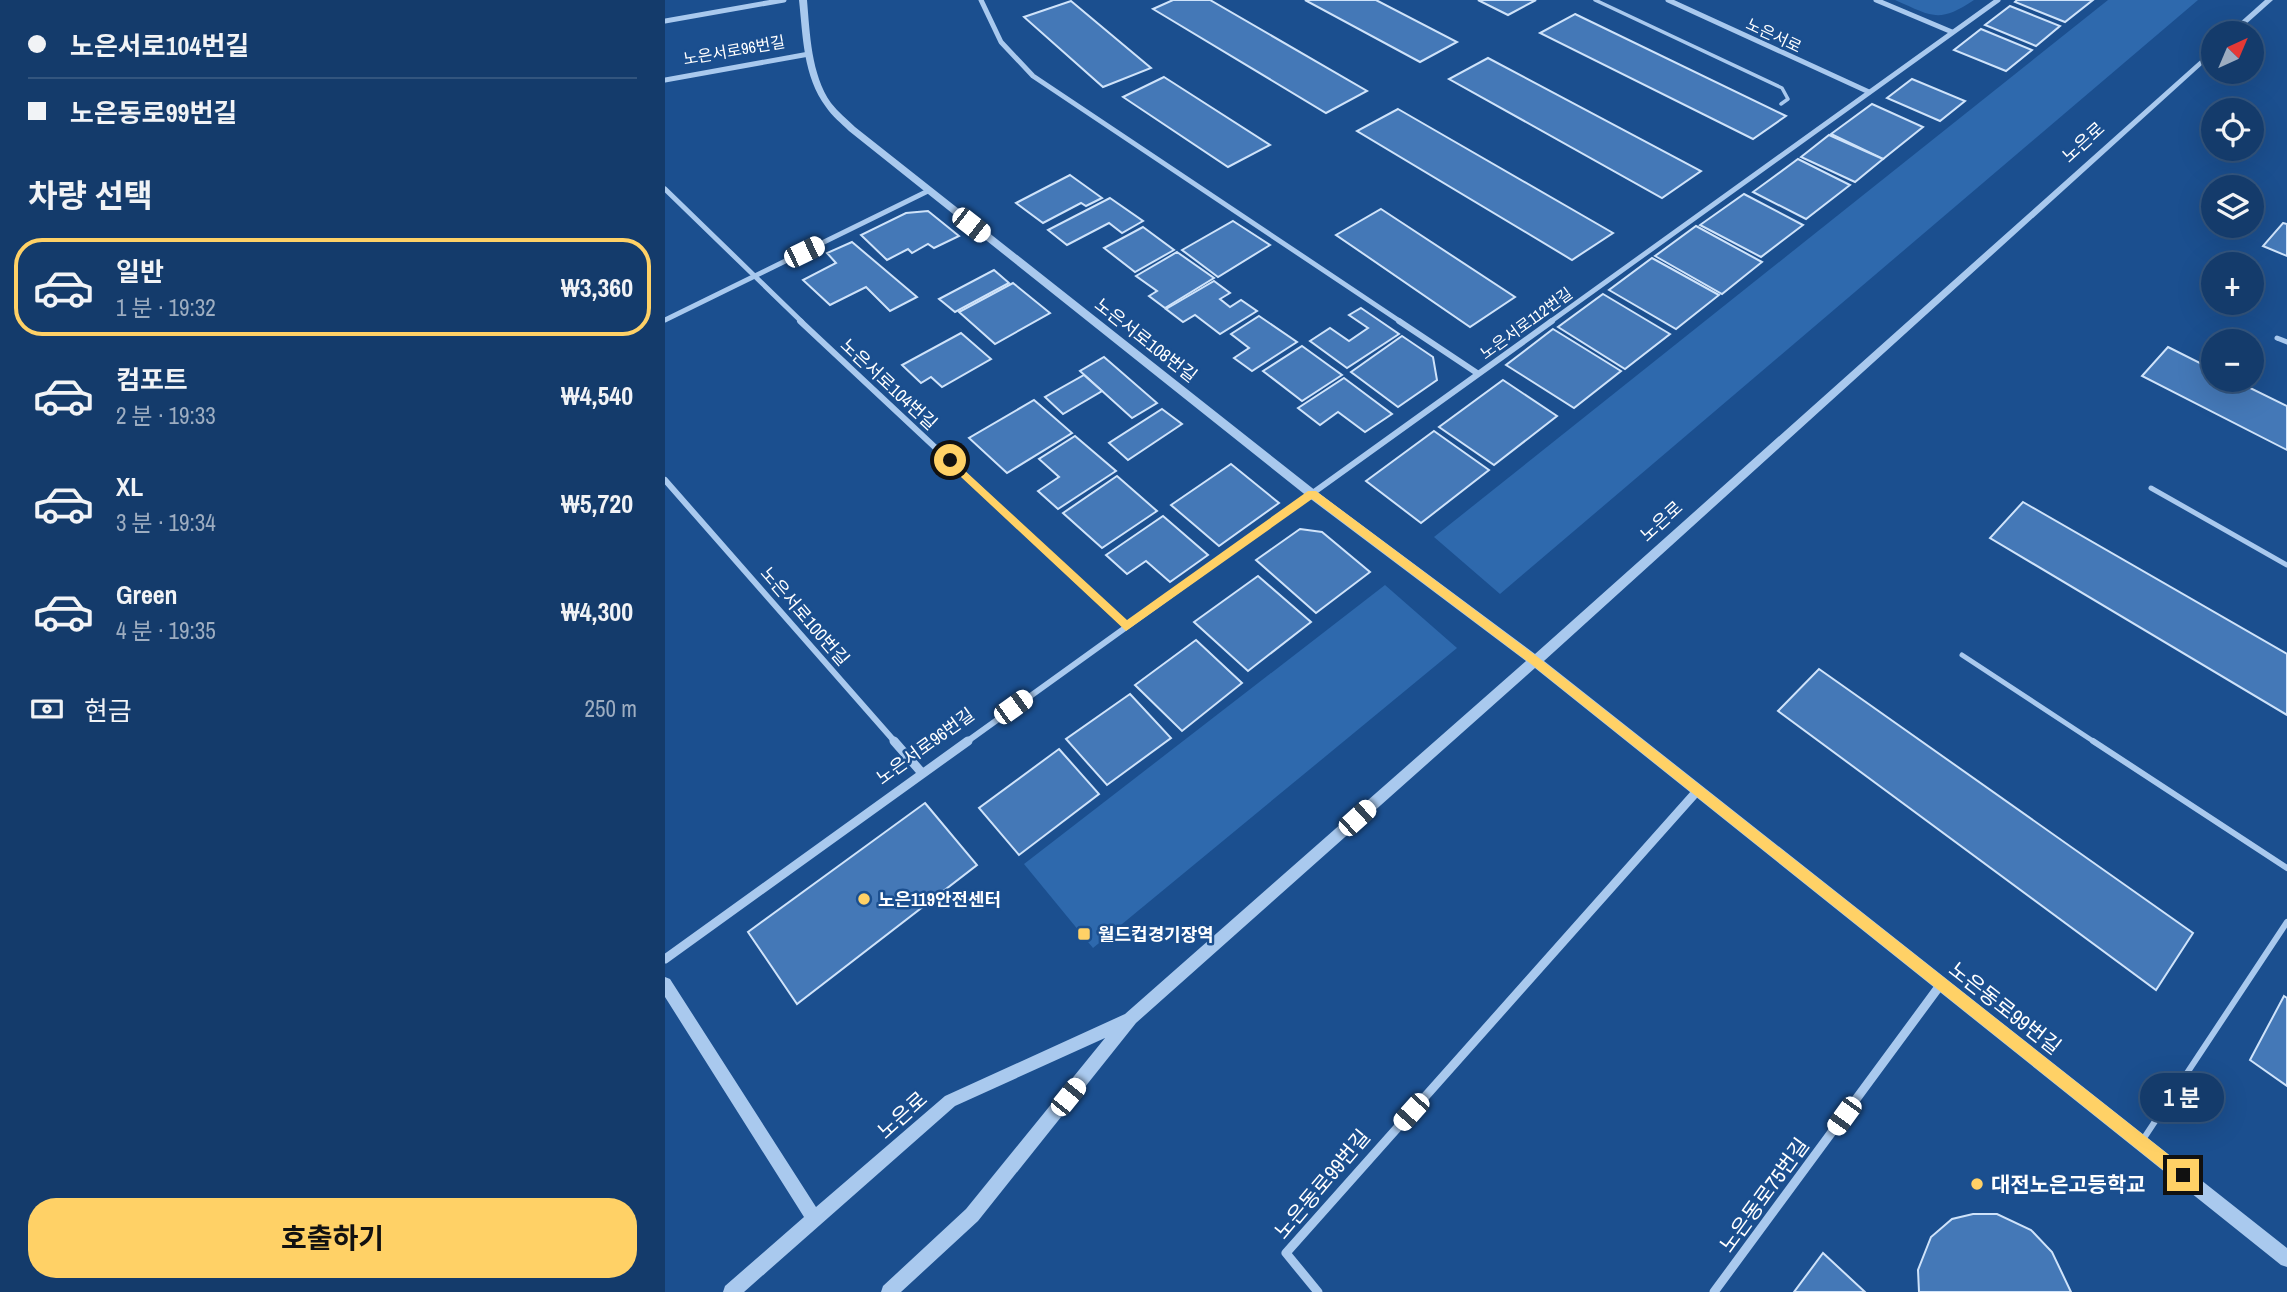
<!DOCTYPE html>
<html lang="ko">
<meta charset="utf-8">
<style>
body{margin:0;font-family:"Archivo Narrow","Noto Sans KR",sans-serif;background:#1d4271;color:#f1f3f6;height:100vh;display:flex;flex-direction:column;font-size:26px;white-space:nowrap}
*{box-sizing:border-box;margin:0}
p{font-size:23px;color:#9dadc1}
.icon{flex:none;width:38px;height:38px;fill:none;stroke:currentColor;stroke-width:2;stroke-linecap:round;stroke-linejoin:round}
.map{position:relative;flex:1;overflow:hidden}
.panel{display:flex;flex-direction:column;background:#143b6b;width:665px}
.panel>*{flex:none}
.banner{display:grid;align-content:center;height:154px;padding:0 28px;background:#143b6b}
.needle{width:46px;rotate:44deg}
.fabs{position:absolute;left:1536px;top:21px;display:grid;gap:14px}
.fabs a{display:grid;place-items:center;width:63px;height:63px;border-radius:50%;background:#143b6b;box-shadow:0 7px 28px #0002,0 0 0 2px #33557e;font-size:35px}
.end{position:absolute;width:32px;height:32px;margin:-16px;border:9px solid #ffd166;background:#111;box-shadow:0 0 0 4px #111}
.from{border-radius:50%}
.bubble{position:absolute;height:49px;border-radius:24px;background:#143b6b;box-shadow:0 7px 28px #0002,0 0 0 2px #33557e;font-size:23px;font-weight:700;line-height:49px;text-align:center}
.car{position:absolute;width:21px;height:42px;margin:-21px -10px;border-radius:9px;box-shadow:0 0 5px 2px #0007;background:linear-gradient(#fff 24%,#345 0 40%,#fff 0 76%,#345 0 86%,#fff 0)}
.banner b{display:flex;align-items:center;gap:24px;height:66px;font-size:26px}
.banner b+b{border-top:2px solid #33557e}
.banner i{width:18px;height:18px;background:#f1f3f6}
ul{padding:0;list-style:none}
li{display:flex;align-items:center;gap:21px;height:98px;margin:0 14px 10px;padding:0 14px;border:4px solid transparent;border-radius:28px}
li div{flex:1}
li b{display:block;font-size:26px}
li em{font-style:normal;font-weight:700}
li.current{border-color:#ffd166}
li>.icon{width:63px;height:63px;stroke-width:1.5}
h2{padding:0 28px;font-size:32px;line-height:84px}
.pay{display:flex;align-items:center;gap:18px;height:77px;padding:0 28px;font-size:26px}
.pay p{margin-inline-start:auto}
.button{display:flex;gap:14px;margin-top:auto;padding:14px 28px}
.button a{flex:1;height:80px;border-radius:28px;background:#ffd166;color:#111;font-size:28px;font-weight:700;line-height:80px;text-align:center}
main{display:flex;flex:1;min-height:0}
.map>svg:first-child{display:block}
.green{fill:#2e69ad}
.building{fill:#4478b7;stroke:#cfe3fa;stroke-width:2}
.lines{fill:none;stroke-linecap:round;stroke-linejoin:round}
.service-far2{stroke:#a9c9ee;stroke-width:3.5}
.service-far1{stroke:#a9c9ee;stroke-width:5}
.service{stroke:#a9c9ee;stroke-width:6}
.minor-far2{stroke:#a9c9ee;stroke-width:5}
.minor-far1{stroke:#a9c9ee;stroke-width:6}
.minor{stroke:#a9c9ee;stroke-width:9}
.tertiary{fill:#a9c9ee;fill-rule:evenodd}
.route{fill:#ffd166}
.poi-dot{fill:#ffd166;stroke:#1b4f8f;stroke-width:2.5}
.labels{text-anchor:middle;dominant-baseline:central;stroke-width:5;stroke-linejoin:round;paint-order:stroke}
.far-street-label{font-size:16px;fill:#fff;stroke:#1b4f8f}
.street-label{font-size:18px;fill:#fff;stroke:#1b4f8f}
.poi-label{font-size:18px;font-weight:bold;fill:#fff;stroke:#1b4f8f;text-anchor:start}
.near-street-label{font-size:21px;fill:#fff;stroke:#1b4f8f}
.near-poi-label{font-size:21px;font-weight:bold;fill:#fff;stroke:#1b4f8f;text-anchor:start}
</style>
<main>
<section class="panel">
<div class="banner">
<b><i class="from"></i>노은서로104번길</b>
<b><i></i>노은동로99번길</b>
</div>
<h2>차량 선택</h2>
<ul>
<li class="current"><svg class="icon" aria-label="car" viewBox="0 0 24 24"><path d="M5 17H2v-5l4-1 3-4h7l3 4 3 1v5h-3M9 17h6M6 11h13"/><circle cx="7" cy="17" r="2"/><circle cx="17" cy="17" r="2"/></svg><div><b>일반</b><p>1 분 · 19:32</p></div><em>₩3,360</em></li>
<li><svg class="icon" aria-label="car" viewBox="0 0 24 24"><path d="M5 17H2v-5l4-1 3-4h7l3 4 3 1v5h-3M9 17h6M6 11h13"/><circle cx="7" cy="17" r="2"/><circle cx="17" cy="17" r="2"/></svg><div><b>컴포트</b><p>2 분 · 19:33</p></div><em>₩4,540</em></li>
<li><svg class="icon" aria-label="car" viewBox="0 0 24 24"><path d="M5 17H2v-5l4-1 3-4h7l3 4 3 1v5h-3M9 17h6M6 11h13"/><circle cx="7" cy="17" r="2"/><circle cx="17" cy="17" r="2"/></svg><div><b>XL</b><p>3 분 · 19:34</p></div><em>₩5,720</em></li>
<li><svg class="icon" aria-label="car" viewBox="0 0 24 24"><path d="M5 17H2v-5l4-1 3-4h7l3 4 3 1v5h-3M9 17h6M6 11h13"/><circle cx="7" cy="17" r="2"/><circle cx="17" cy="17" r="2"/></svg><div><b>Green</b><p>4 분 · 19:35</p></div><em>₩4,300</em></li>
</ul>
<div class="pay"><svg class="icon" aria-label="cash" viewBox="0 0 24 24"><path d="M3 7h18v10H3z"/><circle cx="12" cy="12" r="2"/></svg>현금<p>250 m</p></div>
<div class="button"><a>호출하기</a></div>
</section>
<div class="map">
<svg width="1622" height="1292" viewBox="0 0 1622 1292">
<rect width="100%" height="100%" fill="#1b4f8f"/>
<g class="green">
<path d="M1230 0H1309C1273 24 1267 16 1230 0Z"/>
<polygon points="1443,0 1533,0 835,594 769,537"/>
<polygon points="720,585 792,648 428,948 359,864"/>
</g>
<g class="building">
<polygon points="508,0 545,0 702,91 661,113 488,9"/>
<polygon points="640,0 711,0 792,42 755,62"/>
<polygon points="813,0 871,0 843,15"/>
<polygon points="1352,0 1428,0 1400,22 1350,2"/>
<polygon points="406,1 486,68 438,87 359,17"/>
<polygon points="1345,6 1395,26 1371,46 1320,25"/>
<polygon points="910,14 1121,116 1088,139 875,33"/>
<polygon points="1316,29 1367,50 1341,71 1289,50"/>
<polygon points="823,58 1036,171 997,198 784,79"/>
<polygon points="499,77 605,145 563,167 458,97"/>
<polygon points="1247,79 1300,101 1275,121 1222,98"/>
<polygon points="1207,104 1258,127 1218,159 1166,134"/>
<polygon points="733,109 948,233 907,260 692,131"/>
<polygon points="1164,135 1218,159 1190,182 1136,157"/>
<polygon points="1133,159 1185,185 1141,219 1088,192"/>
<polygon points="405,175 437,198 421,206 416,203 378,223 351,203"/>
<polygon points="1079,194 1138,225 1096,257 1035,225"/>
<polygon points="445,198 478,221 457,233 444,223 402,245 383,230"/>
<polygon points="716,209 850,297 805,327 671,235"/>
<polygon points="263,211 294,236 269,248 263,244 247,253 243,249 222,260 196,235 241,213"/>
<polygon points="568,221 605,245 553,277 517,250"/>
<polygon points="1618,223 1622,224 1622,256 1598,246"/>
<polygon points="1031,226 1097,262 1057,294 990,256"/>
<polygon points="478,227 509,250 470,272 439,248"/>
<polygon points="187,242 252,297 225,311 201,287 165,305 138,280 171,263 162,253"/>
<polygon points="512,252 549,278 500,308 484,296 492,291 471,276"/>
<polygon points="987,258 1054,295 1011,329 944,290"/>
<polygon points="329,270 344,283 290,312 274,299"/>
<polygon points="549,281 565,293 555,299 565,307 576,300 592,311 555,334 530,315 518,322 501,309"/>
<polygon points="348,283 385,313 330,344 294,312"/>
<polygon points="938,294 1005,334 960,369 893,327"/>
<polygon points="696,308 734,334 682,368 645,341 665,328 684,341 703,328 684,315"/>
<polygon points="594,316 632,342 587,371 569,358 584,348 566,334"/>
<polygon points="888,329 956,371 909,408 841,365"/>
<polygon points="296,333 326,359 277,387 266,377 256,383 237,365"/>
<polygon points="737,336 768,357 772,380 733,407 686,372"/>
<polygon points="637,346 677,375 637,401 598,371"/>
<polygon points="1503,347 1549,370 1549,380 1569,380 1622,406 1622,450 1477,376"/>
<polygon points="439,357 492,403 467,418 415,371"/>
<polygon points="419,375 437,391 398,414 380,397"/>
<polygon points="679,378 727,414 700,432 673,412 655,425 633,408"/>
<polygon points="838,380 892,416 829,465 774,427"/>
<polygon points="369,400 407,433 342,473 304,438"/>
<polygon points="497,409 517,424 463,460 444,443"/>
<polygon points="769,431 824,470 756,523 701,481"/>
<polygon points="410,436 451,471 393,509 373,491 394,477 374,459"/>
<polygon points="566,464 614,503 554,546 506,505"/>
<polygon points="452,476 492,511 437,548 398,513"/>
<polygon points="1358,502 1622,654 1622,715 1325,538"/>
<polygon points="498,516 543,555 505,582 481,561 462,574 441,555"/>
<polygon points="635,529 657,532 705,572 651,613 591,560"/>
<polygon points="593,576 646,622 583,671 529,622"/>
<polygon points="531,640 577,683 517,731 470,685"/>
<polygon points="1154,669 1528,933 1491,990 1113,711"/>
<polygon points="465,694 506,738 442,785 401,739"/>
<polygon points="394,749 434,794 354,855 314,808"/>
<polygon points="260,803 312,865 132,1004 83,932"/>
<polygon points="1619,996 1622,998 1622,1086 1585,1060"/>
<polygon points="1308,1214 1332,1214 1366,1230 1387,1252 1406,1292 1254,1292 1253,1270 1266,1237 1287,1219"/>
<polygon points="1158,1253 1200,1292 1129,1292"/>
</g>
<g class="lines">
<polyline class="service-far2" points="930,0 1117,88 1123,99 1116,104"/>
<g class="service-far1">
<polyline points="1612,338 1622,342"/>
<polyline points="1486,488 1622,565"/>
<polyline points="1297,655 1431,743"/>
</g>
<g class="service">
<polyline points="1428,741 1622,868"/>
<polyline points="1477,1141 1622,922"/>
</g>
<g class="minor-far2">
<polyline points="316,0 336,42 368,76 736,322"/>
<polyline points="1003,0 1204,92"/>
<polyline points="1211,0 1287,32"/>
<polyline points="0,21 119,0"/>
<polyline points="0,80 144,54"/>
<polyline points="0,189 137,322"/>
<polyline points="0,320 263,191"/>
<polyline points="885,322 1333,0"/>
</g>
<g class="minor-far1">
<polyline points="135,321 461,626"/>
<polyline points="734,321 812,373"/>
<polyline points="0,480 231,743"/>
<polyline points="300,743 887,321"/>
</g>
<g class="minor">
<polyline points="229,741 257,773"/>
<polyline points="0,959 303,741"/>
<polyline points="653,1292 621,1253 1033,790"/>
<polyline points="1049,1292 1276,984"/>
</g>
<g class="tertiary">
<path d="M134 0H142C145 34 146 74 166 103 173 112 182 119 190 127L651 491 870 654 1549 48V54L879 661 1622 1248V1267L1616 1265 870 668 471 1023 313 1221 236 1292H216L218 1286 301 1209 440 1038 290 1106 79 1292H58L60 1286 139 1217 0 997V977L5 979 151 1207 280 1096 460 1014 861 661 643 497 184 131C176 123 167 116 161 107 138 76 138 36 134 0Z"/>
<polygon points="1600,0 1608,0 1571,33 1563,33"/>
</g>
</g>
<polygon class="route" points="285,457 462,620 643,491 651,491 874,658 1523,1170 1525,1175 1523,1181 1518,1183 1512,1181 866,664 647,499 461,631 281,463 280,460"/>
<g class="poi-dot">
<circle cx="199" cy="899" r="7"/>
<rect x="412" y="927" width="14" height="14" rx="3.5"/>
<circle cx="1312" cy="1184" r="7"/>
</g>
<g class="labels">
<g class="far-street-label">
<text transform="translate(1109 35) rotate(25)">노은서로</text>
<text transform="translate(69 50) rotate(-10)">노은서로96번길</text>
<text transform="translate(861 323) rotate(-36)">노은서로112번길</text>
</g>
<g class="street-label">
<text transform="translate(1418 142) rotate(-42)">노은로</text>
<text transform="translate(481 340) rotate(38)">노은서로108번길</text>
<text transform="translate(224 384) rotate(43)">노은서로104번길</text>
<text transform="translate(996 521) rotate(-42)">노은로</text>
<text transform="translate(140 616) rotate(49)">노은서로100번길</text>
<text transform="translate(260 746) rotate(-36)">노은서로96번길</text>
</g>
<g class="poi-label">
<text x="213" y="899">노은119안전센터</text>
<text x="433" y="934">월드컵경기장역</text>
</g>
<g class="near-street-label">
<text transform="translate(1340 1008) rotate(38)">노은동로99번길</text>
<text transform="translate(237 1115) rotate(-42)">노은로</text>
<text transform="translate(657 1184) rotate(-50)">노은동로99번길</text>
<text transform="translate(1099 1195) rotate(-54)">노은동로75번길</text>
</g>
<g class="near-poi-label">
<text x="1326" y="1184">대전노은고등학교</text>
</g>
</g>
</svg>
<div class="fabs">
<a><svg class="needle" viewBox="-14 -14 28 28"><path d="M0-13l5 13h-10z" fill="#e53935"/><path d="M0 13l5-13h-10z" fill="#9dadc1"/></svg></a>
<a><svg class="icon" aria-label="locate" viewBox="0 0 24 24"><circle cx="12" cy="12" r="6"/><path d="M12 2v4M12 18v4M2 12h4M18 12h4"/></svg></a>
<a><svg class="icon" aria-label="layers" viewBox="0 0 24 24"><path d="M12 4l9 5-9 5-9-5zM3 14l9 5 9-5"/></svg></a>
<a>+</a>
<a>−</a>
</div>
<i class="end from" style="left:285px;top:460px"></i>
<i class="end" style="left:1518px;top:1175px"></i>
<div class="bubble" style="left:1475px;top:1073px;width:84px">1 분</div>
<i class="car" style="left:306px;top:225px;rotate:128deg"></i>
<i class="car" style="left:139px;top:252px;rotate:64deg"></i>
<i class="car" style="left:348px;top:707px;rotate:54deg"></i>
<i class="car" style="left:692px;top:818px;rotate:48deg"></i>
<i class="car" style="left:403px;top:1097px;rotate:39deg"></i>
<i class="car" style="left:746px;top:1112px;rotate:222deg"></i>
<i class="car" style="left:1179px;top:1116px;rotate:216deg"></i>
</div>
</main>
